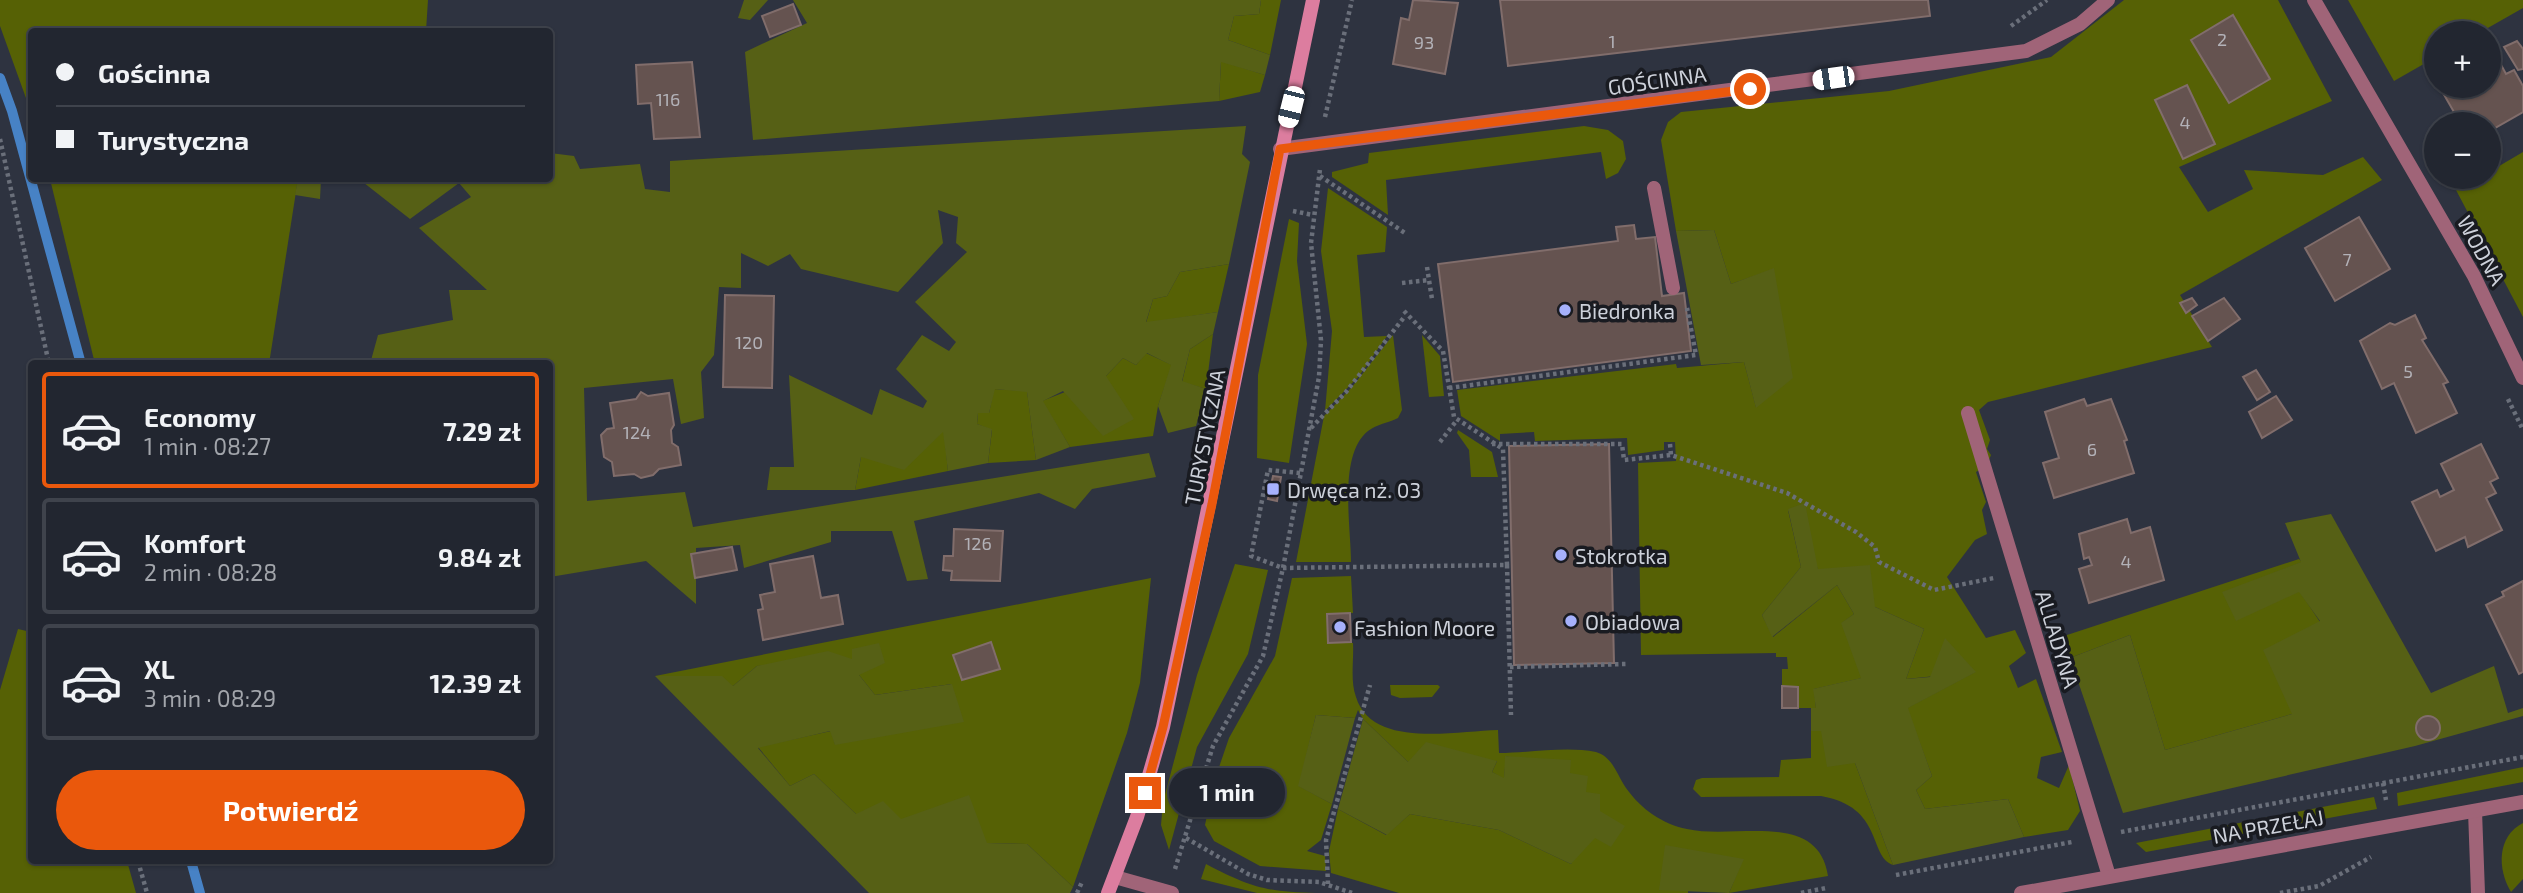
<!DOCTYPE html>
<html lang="pl">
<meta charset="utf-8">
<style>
body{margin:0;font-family:"Exo 2",sans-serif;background:#2e323c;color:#f1f3f6;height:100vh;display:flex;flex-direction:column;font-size:26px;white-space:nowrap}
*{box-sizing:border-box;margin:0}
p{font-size:23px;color:#a2a5ab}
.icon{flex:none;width:38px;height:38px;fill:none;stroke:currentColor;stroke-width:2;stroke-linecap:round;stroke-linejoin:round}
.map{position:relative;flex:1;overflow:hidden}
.side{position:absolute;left:28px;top:360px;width:525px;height:504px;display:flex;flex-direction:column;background:#222630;border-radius:7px;box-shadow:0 2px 5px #0004,0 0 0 2px #3f434c}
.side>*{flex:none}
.guide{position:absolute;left:28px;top:28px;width:525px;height:154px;border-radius:7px;box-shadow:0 2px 5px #0004,0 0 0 2px #3f434c;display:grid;align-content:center;height:154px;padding:0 28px;background:#222630}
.controls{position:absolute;left:2424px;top:21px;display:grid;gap:14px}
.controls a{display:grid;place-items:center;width:77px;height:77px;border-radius:50%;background:#222630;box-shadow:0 2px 5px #0004,0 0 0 2px #3f434c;font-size:35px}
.end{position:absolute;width:32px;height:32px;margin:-16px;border:9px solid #ea580c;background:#fff;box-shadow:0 0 0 4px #fff}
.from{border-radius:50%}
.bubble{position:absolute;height:49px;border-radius:24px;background:#222630;box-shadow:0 2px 5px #0004,0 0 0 2px #3f434c;font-size:23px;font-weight:700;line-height:49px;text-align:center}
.car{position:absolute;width:21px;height:42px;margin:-21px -10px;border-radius:9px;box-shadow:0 0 5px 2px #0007;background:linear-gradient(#fff 24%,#345 0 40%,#fff 0 76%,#345 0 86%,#fff 0)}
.guide b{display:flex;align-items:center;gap:24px;height:66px;font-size:26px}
.guide b+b{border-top:2px solid #3f434c}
.guide i{width:18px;height:18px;background:#f1f3f6}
ul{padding:12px 0 0;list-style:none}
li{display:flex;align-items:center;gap:21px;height:116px;margin:0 14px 10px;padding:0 14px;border:4px solid #3f434c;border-radius:7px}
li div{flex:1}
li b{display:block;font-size:26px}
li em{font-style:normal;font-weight:700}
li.active{border-color:#ea580c}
li>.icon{width:63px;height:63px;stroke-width:1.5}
.button{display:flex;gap:14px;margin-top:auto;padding:14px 28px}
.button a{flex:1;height:80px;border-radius:42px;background:#ea580c;color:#fff;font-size:28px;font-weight:700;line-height:80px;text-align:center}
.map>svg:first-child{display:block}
.green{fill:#566105}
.forest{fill:#566015}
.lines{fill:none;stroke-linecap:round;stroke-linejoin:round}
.stream{stroke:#4782c5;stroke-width:10}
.building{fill:#655350;stroke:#816d6b;stroke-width:2}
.path{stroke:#6a6f7a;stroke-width:4.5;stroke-dasharray:3.5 3.5;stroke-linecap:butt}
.service{stroke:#a06478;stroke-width:14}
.minor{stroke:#a06478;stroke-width:14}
.secondary{stroke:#dc7d9f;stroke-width:14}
.route{stroke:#ea580c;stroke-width:9}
.poi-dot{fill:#a6b1fc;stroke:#191b21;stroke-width:2.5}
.labels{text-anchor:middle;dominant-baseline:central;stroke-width:7;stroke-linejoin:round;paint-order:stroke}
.number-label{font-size:18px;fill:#b3b2b8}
.street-label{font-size:21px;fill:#cdd1da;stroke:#191b21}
.poi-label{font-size:21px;fill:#cdd1da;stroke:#191b21;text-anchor:start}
</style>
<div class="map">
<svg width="2523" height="893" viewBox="0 0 2523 893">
<rect width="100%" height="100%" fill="#2e3340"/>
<g class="green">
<polygon points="0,0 428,0 426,31 32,32 31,112 0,26"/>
<polygon points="1261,0 1281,0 1270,55 1228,40 1234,16 1259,14"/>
<polygon points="2124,0 2278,0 2332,101 2179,167 2208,212 2253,189 2244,170 2323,175 2363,157 2382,180 2180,295 2212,347 1988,402 1979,410 1990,440 1987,449 1991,455 1987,465 1976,472 1986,502 1982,510 1987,534 1975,540 1947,577 1986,638 2015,630 2026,653 2009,666 2018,688 2036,679 2062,752 2041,757 2037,778 2059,788 2069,765 2080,811 2068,830 2024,837 2008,799 1925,809 1916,790 1932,776 1907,708 1975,672 1906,679 1924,629 1875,607 1818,569 1788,510 1801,567 1762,615 1773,637 1837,585 1854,614 1842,623 1862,678 1814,689 1816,708 1798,708 1798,687 1782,686 1782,669 1788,669 1787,657 1776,657 1776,653 1641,655 1638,463 1676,461 1675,442 1664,442 1664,450 1628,455 1627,438 1535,441 1534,432 1500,434 1500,441 1461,416 1457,390 1676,364 1677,368 1744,362 1756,407 1774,269 1731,284 1714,230 1676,231 1661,140 1668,122 1681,112 1889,91 2051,57"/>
<polygon points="2348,0 2523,0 2523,8 2479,33 2436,33 2436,57 2394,81"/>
<polygon points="1221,61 1265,75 1260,92 1219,101"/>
<polygon points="1584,126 1608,130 1623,141 1626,159 1618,173 1606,179 1601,152 1386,180 1388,215 1332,177 1332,172 1368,163 1369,153"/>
<polygon points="2523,152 2523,317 2456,190 2480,177 2488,177 2489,172"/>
<polygon points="50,179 298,179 269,364 95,364"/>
<polygon points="1328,188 1387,227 1385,252 1357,255 1364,337 1387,336 1359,376 1325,411 1332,331 1321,251"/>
<polygon points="1289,219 1299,223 1297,261 1307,344 1289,463 1257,458 1258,375"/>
<polygon points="1229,264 1218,312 1146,323 1153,299 1167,296 1180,272"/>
<polygon points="1213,334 1206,389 1182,382 1190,349"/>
<path d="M1393 335 1402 410 1398 418C1388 423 1377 424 1368 431 1338 455 1351 526 1351 562H1296L1324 416 1352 387Z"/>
<polygon points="1422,335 1440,356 1444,396 1429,397"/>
<polygon points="1146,353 1172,365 1158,406 1153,436 1070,447 1042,401 1106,376 1123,358 1136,365"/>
<polygon points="994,389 1027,391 1036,460 988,463 992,430 977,424 978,413 989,413"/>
<polygon points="1458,430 1492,452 1498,477 1471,477 1469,450 1457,433"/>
<polygon points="944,431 948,471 855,490 861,457"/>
<polygon points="2299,559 2302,562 2223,593 2300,592 2320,622 2292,714 2165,750 2130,635 2070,658 2064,636"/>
<polygon points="1235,564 1268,570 1248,654 1197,747 1169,850 1161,825 1163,802 1197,675"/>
<path d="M1351 576 1353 613 1327 614 1328 643H1353C1354 660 1350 681 1356 697 1372 749 1455 731 1498 730L1499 753C1529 753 1566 746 1596 752 1613 757 1617 775 1626 788 1641 809 1662 824 1687 829 1735 840 1818 809 1828 876L1729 893 1743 859 1688 889V893H1399L1331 873 1329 851 1338 809 1386 835 1410 814 1499 830 1571 864 1600 811 1570 773 1506 756 1504 779 1492 772 1497 761 1408 762 1363 719 1358 710 1355 718 1316 715 1299 786 1332 804 1321 840 1307 851 1325 856 1326 871 1260 866 1214 841 1205 825 1214 782 1219 784 1222 778 1216 776 1229 738 1275 656 1292 578Z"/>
<polygon points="1151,578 1140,683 1127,733 1073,887 1027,844 987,843 900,819 856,814 814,774 790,786 758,747 831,731 835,744 952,684 875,695 859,675 853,660 757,666 733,686 655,676"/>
<polygon points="18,629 31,632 32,861 127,861 136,893 0,893 0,690"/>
<polygon points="1390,685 1438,685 1440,687 1432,697 1400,698 1391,695"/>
<path d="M1811 731H1821L1855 763 1893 865C1868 856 1884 807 1821 796L1701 797 1693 789 1696 780 1702 778 1779 777 1781 760 1811 758Z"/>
<polygon points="2523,767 2523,782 2398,806 2397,793"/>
<polygon points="2374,797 2377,809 2146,852 2136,843"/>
<path d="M2523 823V879L2511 892C2497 869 2497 836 2523 823Z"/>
<path d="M1206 864C1250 887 1266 892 1316 893H1257L1201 879Z"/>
</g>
<g class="forest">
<polygon points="744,0 768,0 750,20 738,18"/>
<polygon points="779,0 1261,0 1259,14 1234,16 1228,40 1270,55 1265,75 1221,62 1219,101 753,140 745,52 807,23 793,0"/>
<polygon points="1246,126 1242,154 1250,162 1229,264 1180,272 1167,296 1153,299 1146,322 1218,312 1213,334 1190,349 1182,381 1206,389 1196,426 1168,433 1158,406 1171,365 1147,353 1136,365 1123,358 1106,376 1134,419 1103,436 1063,391 1043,401 1070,447 1036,460 1027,392 995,389 989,413 978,413 977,424 992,429 988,463 948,471 943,432 904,470 861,457 855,490 767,490 770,467 794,467 789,375 872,415 880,389 923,408 927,401 896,369 922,335 949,351 956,342 915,302 967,252 956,243 958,217 938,210 943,243 898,292 801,269 790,254 768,266 741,253 741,288 719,287 714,355 701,372 704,418 681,424 673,379 584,388 587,501 685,492 693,527 1149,453 1156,477 1092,489 1075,509 1039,493 914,521 928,579 907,581 892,531 831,531 831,542 744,568 740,545 696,548 696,604 646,561 550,577 550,364 370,364 378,335 453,320 449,290 487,290 419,228 471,197 459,183 410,219 359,179 401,179 414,184 422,178 550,178 550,153 574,156 580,169 640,164 645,189 670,192 670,161"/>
<polygon points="298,179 321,179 320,199 295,195"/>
<polygon points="1714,230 1731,284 1774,268 1793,378 1756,408 1744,362 1701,365 1676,231"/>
<polygon points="1805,503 1818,569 1870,565 1875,607 1924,629 1906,679 1930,677 1945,638 1976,672 1908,708 1932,776 1916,790 1925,809 2008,799 2024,837 1893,865 1855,763 1827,767 1821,731 1811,731 1811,708 1816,708 1813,689 1861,678 1841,623 1854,614 1837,585 1772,637 1762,615 1801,567 1788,509"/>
<polygon points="2331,514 2431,693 2494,666 2508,713 2523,708 2523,716 2415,746 2123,813 2070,658 2130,635 2165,750 2292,714 2263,650 2320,621 2299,592 2236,621 2222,592 2301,562 2285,523"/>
<polygon points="879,643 885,663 859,675 875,695 952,684 964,722 835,745 830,731 758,748 790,786 814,774 856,814 883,801 901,819 969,795 987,843 1027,844 1073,887 1070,893 869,893 655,676 722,676 733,686 757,666 828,651 852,659 852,649"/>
<polygon points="1316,715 1355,718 1332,804 1298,786"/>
<polygon points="1363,719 1408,762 1426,742 1497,761 1492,772 1504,778 1505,756 1571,760 1570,773 1588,776 1586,792 1600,794 1600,811 1625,826 1611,847 1595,838 1571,864 1499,830 1410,814 1387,835 1338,809"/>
<polygon points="1665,845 1744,859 1729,893 1659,890"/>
</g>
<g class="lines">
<g class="stream">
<polyline points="0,78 12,111 81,364"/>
<polyline points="191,861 200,893"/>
</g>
</g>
<g class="building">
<polygon points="1413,0 1458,3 1445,74 1393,64 1401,18 1409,20"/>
<polygon points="1500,0 1928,0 1930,16 1508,66"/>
<polygon points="793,4 801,25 770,37 762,16"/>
<polygon points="2233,15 2270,79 2229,103 2191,40"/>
<polygon points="2517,41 2523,49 2523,69 2518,70 2504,47"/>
<polygon points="2493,50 2506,74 2514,70 2523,86 2523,112 2488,132 2488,124 2455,124 2450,114 2454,112 2439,86 2488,86 2488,53"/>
<polygon points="692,62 700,137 654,139 651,103 638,104 636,65"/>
<polygon points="2187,85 2215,144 2183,159 2155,100"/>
<polygon points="2359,217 2390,269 2335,301 2305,248"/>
<polygon points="1634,225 1636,239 1655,237 1662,296 1684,293 1691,351 1453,382 1438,264 1618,241 1616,227"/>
<polygon points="725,295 774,296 772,388 723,387"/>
<polygon points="2192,298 2197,305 2186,313 2180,303"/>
<polygon points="2224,298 2240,319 2208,341 2192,316"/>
<polygon points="2415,315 2426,338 2422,340 2448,382 2443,384 2457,413 2416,433 2394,383 2382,389 2360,341 2390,323 2395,325"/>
<polygon points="2256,370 2270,392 2257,400 2243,377"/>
<polygon points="641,392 648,396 669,393 674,425 671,430 672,443 678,447 681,465 659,469 653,475 641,478 634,474 614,476 612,462 604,457 601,435 607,429 614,428 610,403 636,399"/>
<polygon points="2276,396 2292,420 2262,438 2249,412"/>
<polygon points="2084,399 2087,406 2111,399 2127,440 2124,441 2134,473 2054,498 2043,463 2059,458 2045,412"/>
<polygon points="1609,444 1614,663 1514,665 1509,446"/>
<polygon points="2481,444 2498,478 2490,482 2496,493 2486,498 2502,530 2468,547 2465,537 2436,551 2412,502 2437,490 2440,497 2454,490 2441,464"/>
<polygon points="1273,476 1281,477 1277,501 1268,499"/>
<polygon points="2127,519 2131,533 2150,527 2164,580 2089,603 2079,569 2092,565 2089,557 2084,559 2079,534"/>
<polygon points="954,529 1003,531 1000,581 951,580 952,571 943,570 944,556 953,556"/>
<polygon points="732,547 737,570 695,578 691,554"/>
<polygon points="813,556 821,598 838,595 843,624 763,640 758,610 763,609 760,595 775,592 770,564"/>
<polygon points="2523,581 2523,672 2519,674 2486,605 2504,596 2502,592"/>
<polygon points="1350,613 1351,642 1328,643 1327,614"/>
<polygon points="991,642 1000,669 962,680 953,655"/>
<polygon points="1782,686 1798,687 1798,708 1782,708"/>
<circle cx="2428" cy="728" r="12"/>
</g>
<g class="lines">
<g class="path">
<polyline points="2011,26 2047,0"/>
<polyline points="1325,117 1352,0"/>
<polyline points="0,139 49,364"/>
<polyline points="1320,176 1405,233"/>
<polyline points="1293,211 1313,215"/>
<polyline points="1427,267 1429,280"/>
<polyline points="1402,283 1429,280 1432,299"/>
<polyline points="1404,311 1443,351 1454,417 1503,449 1507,565"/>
<polyline points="1449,388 1696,355 1687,308"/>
<polyline points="2508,399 2523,430"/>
<polyline points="1311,428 1346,392 1405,316"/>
<polyline points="1440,442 1457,420"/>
<polyline points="1492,444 1622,444 1624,460 1671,455 1787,493 1856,532 1875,547 1879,562 1934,590 1994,578"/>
<polyline points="1670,444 1671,455"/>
<polyline points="1300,473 1268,470 1251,556 1283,568 1507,565 1511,715"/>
<polyline points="1510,667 1626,664"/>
<polyline points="2383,783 2386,800"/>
<polyline points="2121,832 2523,757"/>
<polyline points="1186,838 1248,874 1267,880 1319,882 1352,893"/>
<polyline points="138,861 147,893"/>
<polyline points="1175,869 1213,746 1263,656 1283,568 1319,377 1321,340 1311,243 1320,169"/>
<polyline points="1896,875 2072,842"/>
<polyline points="1328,884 1326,840 1370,685"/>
<polyline points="1077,893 1082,882"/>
<polyline points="1801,893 1826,888"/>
<polyline points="2280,893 2319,886 2371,857"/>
</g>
<polyline class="service" points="1654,188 1673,288"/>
<g class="minor">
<polyline points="2314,0 2474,276 2523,378"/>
<polyline points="1280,149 2026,51 2080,24 2108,0"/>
<polyline points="1968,413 2109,876"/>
<polyline points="2475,811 2478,893"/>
<polyline points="1115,877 1172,893"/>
<polyline points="2021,893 2523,802"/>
</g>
<polyline class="secondary" points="1108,893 1137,817 1163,727 1313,0"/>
</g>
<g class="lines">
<polyline class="route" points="1145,793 1163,727 1212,504 1280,149 1750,89"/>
</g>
<g class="poi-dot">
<circle cx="1565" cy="310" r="7"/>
<rect x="1266" y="482" width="14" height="14" rx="3.5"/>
<circle cx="1561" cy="555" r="7"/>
<circle cx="1571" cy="621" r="7"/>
<circle cx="1340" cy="627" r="7"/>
</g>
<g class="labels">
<g class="number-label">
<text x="2222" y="39">2</text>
<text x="1612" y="41">1</text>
<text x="1424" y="42">93</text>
<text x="668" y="99">116</text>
<text x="2185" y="122">4</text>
<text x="2347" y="259">7</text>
<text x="749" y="342">120</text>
<text x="2408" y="371">5</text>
<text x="637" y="432">124</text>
<text x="2092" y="449">6</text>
<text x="978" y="543">126</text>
<text x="2126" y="561">4</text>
</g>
<g class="street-label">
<text transform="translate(1657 80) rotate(-8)">GOŚCINNA</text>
<text transform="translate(2482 250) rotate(61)">WODNA</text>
<text transform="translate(1204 437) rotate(-79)">TURYSTYCZNA</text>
<text transform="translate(2058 639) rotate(73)">ALLADYNA</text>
<text transform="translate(2268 826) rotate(-10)">NA PRZEŁAJ</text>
</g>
<g class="poi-label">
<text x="1579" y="310">Biedronka</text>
<text x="1287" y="489">Drwęca nż. 03</text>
<text x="1575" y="555">Stokrotka</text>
<text x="1585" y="621">Obiadowa</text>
<text x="1354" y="627">Fashion Moore</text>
</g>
</g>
</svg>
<div class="controls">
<a>+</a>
<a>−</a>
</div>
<i class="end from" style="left:1750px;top:89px"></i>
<i class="end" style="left:1145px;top:793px"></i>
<div class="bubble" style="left:1169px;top:768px;width:116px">1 min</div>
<i class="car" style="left:1833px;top:78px;rotate:262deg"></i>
<i class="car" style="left:1291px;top:107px;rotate:194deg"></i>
<div class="guide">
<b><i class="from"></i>Gościnna</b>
<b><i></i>Turystyczna</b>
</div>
<section class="side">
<ul>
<li class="active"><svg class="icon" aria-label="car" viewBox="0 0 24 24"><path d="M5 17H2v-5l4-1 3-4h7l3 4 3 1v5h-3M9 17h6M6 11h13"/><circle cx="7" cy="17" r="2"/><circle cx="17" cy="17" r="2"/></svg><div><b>Economy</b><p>1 min · 08:27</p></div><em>7.29 zł</em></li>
<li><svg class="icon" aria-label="car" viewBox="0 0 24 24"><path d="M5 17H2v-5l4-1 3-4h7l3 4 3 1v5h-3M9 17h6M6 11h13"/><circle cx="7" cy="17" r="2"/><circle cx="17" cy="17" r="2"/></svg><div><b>Komfort</b><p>2 min · 08:28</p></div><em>9.84 zł</em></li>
<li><svg class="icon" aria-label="car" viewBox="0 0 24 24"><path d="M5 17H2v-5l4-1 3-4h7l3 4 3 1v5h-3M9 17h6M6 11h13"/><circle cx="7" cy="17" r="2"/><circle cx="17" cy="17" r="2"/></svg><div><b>XL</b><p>3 min · 08:29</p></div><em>12.39 zł</em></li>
</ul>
<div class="button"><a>Potwierdź</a></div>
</section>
</div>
